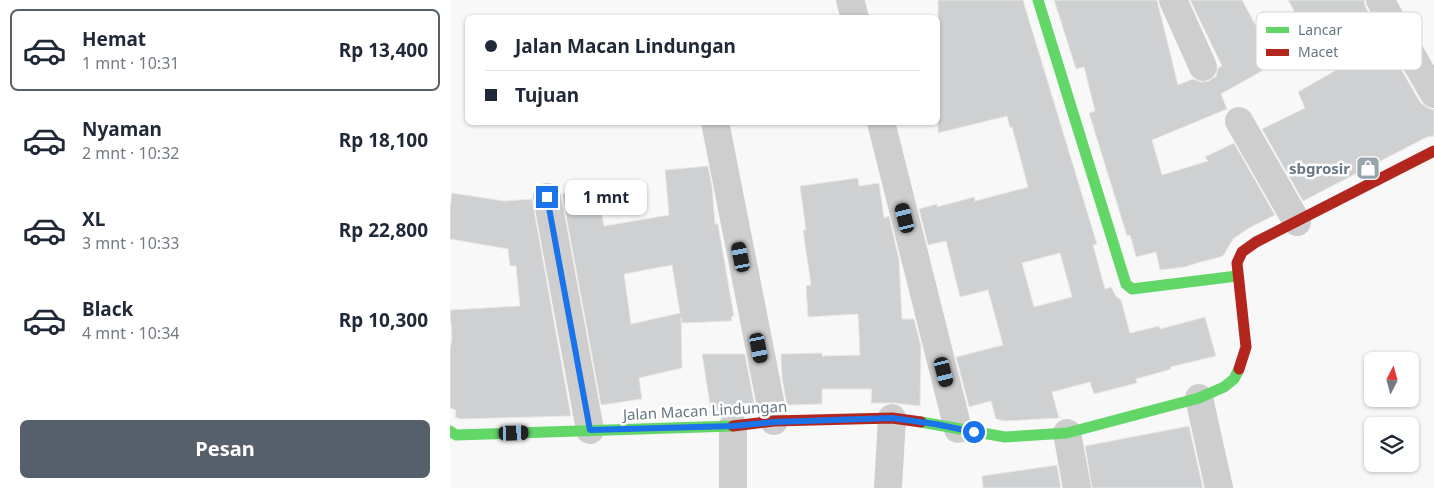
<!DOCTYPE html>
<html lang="id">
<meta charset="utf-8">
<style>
body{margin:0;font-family:"Noto Sans",sans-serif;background:#f6f6f7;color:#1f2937;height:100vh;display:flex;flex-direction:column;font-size:19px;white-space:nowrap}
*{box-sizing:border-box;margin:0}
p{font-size:16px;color:#747a83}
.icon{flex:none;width:28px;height:28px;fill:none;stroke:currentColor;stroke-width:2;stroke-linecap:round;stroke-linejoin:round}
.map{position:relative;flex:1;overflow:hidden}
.panel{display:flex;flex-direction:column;background:#fff;width:450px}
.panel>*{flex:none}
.guide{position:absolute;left:15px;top:15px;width:475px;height:110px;border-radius:8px;box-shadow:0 1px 4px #0004;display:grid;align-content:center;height:110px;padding:0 20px;background:#fff}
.needle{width:32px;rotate:6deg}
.buttons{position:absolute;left:914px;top:352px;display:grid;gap:10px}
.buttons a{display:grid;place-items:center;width:55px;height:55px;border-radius:8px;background:#fff;box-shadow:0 1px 4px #0004;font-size:25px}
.end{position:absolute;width:22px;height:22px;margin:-11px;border:6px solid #1a73e8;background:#fff;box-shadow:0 0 0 2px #fff}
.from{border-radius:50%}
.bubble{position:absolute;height:35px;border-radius:8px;background:#fff;box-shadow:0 1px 4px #0004;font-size:16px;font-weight:700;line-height:35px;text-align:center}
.car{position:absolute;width:15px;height:30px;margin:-15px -8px;border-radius:6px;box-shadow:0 0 4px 1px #0007;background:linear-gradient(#222 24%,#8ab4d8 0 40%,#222 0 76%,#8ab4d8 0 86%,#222 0)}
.guide b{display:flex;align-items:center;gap:18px;height:48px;font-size:19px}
.guide b+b{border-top:1px solid #e0e1e3}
.guide i{width:12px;height:12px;background:#1f2937}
ul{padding:9px 0 0;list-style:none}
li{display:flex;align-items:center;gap:15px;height:82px;margin:0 10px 8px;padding:0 10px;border:2px solid transparent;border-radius:8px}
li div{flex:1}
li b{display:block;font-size:19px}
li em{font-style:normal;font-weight:700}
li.active{border-color:#55606b}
li>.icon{width:45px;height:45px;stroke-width:1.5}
.action{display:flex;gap:10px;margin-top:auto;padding:10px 20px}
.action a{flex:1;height:58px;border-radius:8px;background:#55606b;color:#fff;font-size:20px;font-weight:700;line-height:58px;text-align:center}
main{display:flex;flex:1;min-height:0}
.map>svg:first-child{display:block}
.building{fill:#ced0d1;stroke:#e8e8e8;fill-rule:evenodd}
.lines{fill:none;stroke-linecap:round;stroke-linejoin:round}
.street{stroke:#cececf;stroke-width:28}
.fast{stroke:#63d668;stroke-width:11}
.jam{stroke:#b3261e;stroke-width:11}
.route{stroke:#1a73e8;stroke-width:6}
.labels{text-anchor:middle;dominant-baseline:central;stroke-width:5;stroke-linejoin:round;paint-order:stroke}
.poi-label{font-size:15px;font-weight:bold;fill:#657782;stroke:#fff;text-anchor:end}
.street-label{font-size:15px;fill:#657782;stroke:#fff}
.key{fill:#fff;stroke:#d1d6da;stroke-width:1}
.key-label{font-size:14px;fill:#657782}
</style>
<main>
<section class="panel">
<ul>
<li class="active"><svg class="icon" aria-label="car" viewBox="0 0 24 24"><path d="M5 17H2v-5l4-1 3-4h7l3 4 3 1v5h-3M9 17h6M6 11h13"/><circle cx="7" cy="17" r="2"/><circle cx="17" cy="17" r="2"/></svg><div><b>Hemat</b><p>1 mnt · 10:31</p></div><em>Rp 13,400</em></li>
<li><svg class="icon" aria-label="car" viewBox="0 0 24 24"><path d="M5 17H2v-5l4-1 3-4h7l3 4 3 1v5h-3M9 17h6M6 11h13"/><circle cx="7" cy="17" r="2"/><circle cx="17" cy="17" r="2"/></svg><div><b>Nyaman</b><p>2 mnt · 10:32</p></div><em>Rp 18,100</em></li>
<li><svg class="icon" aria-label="car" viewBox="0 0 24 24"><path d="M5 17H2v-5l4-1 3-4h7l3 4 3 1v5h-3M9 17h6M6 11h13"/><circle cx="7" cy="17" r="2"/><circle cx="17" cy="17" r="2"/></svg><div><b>XL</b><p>3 mnt · 10:33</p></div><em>Rp 22,800</em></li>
<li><svg class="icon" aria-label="car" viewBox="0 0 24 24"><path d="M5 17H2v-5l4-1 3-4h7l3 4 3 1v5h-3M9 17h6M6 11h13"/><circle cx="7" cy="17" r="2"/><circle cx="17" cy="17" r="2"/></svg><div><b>Black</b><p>4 mnt · 10:34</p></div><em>Rp 10,300</em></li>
</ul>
<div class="action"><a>Pesan</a></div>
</section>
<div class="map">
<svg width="984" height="488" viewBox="0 0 984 488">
<rect width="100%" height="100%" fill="#f8f8f8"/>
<g class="building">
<path d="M488 0H573L647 244 643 245 655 289 661 287 666 296 671 300 680 333 709 326 710 329 755 317 766 356 720 367 721 369 686 379 687 383 644 394 640 382 602 392 609 418 556 421 546 419 541 401 519 407 506 357 553 345 538 290 510 297 496 241 478 245 469 209 487 204V207L524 197 525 201 578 187 562 127 560 128 557 116 488 133ZM610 253 622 297 584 307 572 263Z"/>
<polygon points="604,0 707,0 728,85 743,79 751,82 759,81 766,76 768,68 772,66 740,0 792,0 826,63 771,94 777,109 702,140 712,175 758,161 755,157 784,143 825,215 799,228 783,239 773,256 751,262 734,267 710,270 706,252 686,257 680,235 677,236 639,113 645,111 634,67 626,69"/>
<polygon points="838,0 914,0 916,8 970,102 976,107 984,110 984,136 977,137 853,201 812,129 855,108 848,92 895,65 878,31 860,40"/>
<path d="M258 166 262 186 265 224H268L284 316 281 317 282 321 232 323 231 317 232 368 189 378 192 399 151 405 112 194 147 189 154 226 219 215 215 170ZM222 265 230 313 181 324 174 274Z"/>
<polygon points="408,178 409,186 429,183 434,218 439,216 449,259 452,319 464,319 471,346 470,406 444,403 421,403 422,389 372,389 372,404 337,405 332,378 331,354 372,353 372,356 410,355 408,314 358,317 356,286 361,285 353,230 356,230 350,186"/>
<polygon points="2,193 54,201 82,199 121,416 10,419 5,417 6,410 0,408 0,349 2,338 0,310 70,306 66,266 60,266 58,249 0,239 0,208"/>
<polygon points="252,354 295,354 305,408 261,411"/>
<polygon points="739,426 753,488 642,488 635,446"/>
<polygon points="607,465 611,488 533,488 532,476"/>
</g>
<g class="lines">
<g class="street">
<polyline points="400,0 405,18"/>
<polyline points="723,0 753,67"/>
<polyline points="930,0 984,94"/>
<polyline points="789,121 847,222"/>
<polyline points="265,122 324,421"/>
<polyline points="431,122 508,429"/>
<polyline points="97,197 140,430"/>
<polyline points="749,398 769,488"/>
<polyline points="617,433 627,488"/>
<polyline points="283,488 283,426"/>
<polyline points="438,488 442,418"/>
</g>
<g class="fast">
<polyline points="588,0 676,284 682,289 787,276"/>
<polyline points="471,422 555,437 617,433 749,398 774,387 784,379 789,369"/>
<polyline points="0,431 6,435 283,426"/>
</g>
<g class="jam">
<polyline points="789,369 796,347 787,263 792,252 806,242 984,151"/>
<polyline points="283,426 324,421 442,418 471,422"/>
</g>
</g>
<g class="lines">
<polyline class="route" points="97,197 140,430 283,426 324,422 442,418 485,424 524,432"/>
</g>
<defs>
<g id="shop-square" transform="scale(1.25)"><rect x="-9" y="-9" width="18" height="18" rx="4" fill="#98a4ab" stroke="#fff"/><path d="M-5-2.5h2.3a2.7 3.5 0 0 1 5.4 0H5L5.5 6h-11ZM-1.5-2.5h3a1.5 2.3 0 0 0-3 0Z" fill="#fff"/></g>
</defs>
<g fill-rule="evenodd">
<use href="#shop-square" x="918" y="168"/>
</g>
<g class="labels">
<g class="poi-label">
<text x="900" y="168">sbgrosir</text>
</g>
<g class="street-label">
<text transform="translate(255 410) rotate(-3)">Jalan Macan Lindungan</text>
</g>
</g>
<rect x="806" y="12" width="166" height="58" rx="8" class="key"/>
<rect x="816" y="27" width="23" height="6" fill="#63d668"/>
<rect x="816" y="49" width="23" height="7" fill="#b3261e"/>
<g class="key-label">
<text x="848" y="35">Lancar</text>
<text x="848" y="57">Macet</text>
</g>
</svg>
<div class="buttons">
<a><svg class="needle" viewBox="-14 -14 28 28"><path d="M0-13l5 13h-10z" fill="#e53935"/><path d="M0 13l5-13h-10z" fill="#747a83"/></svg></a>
<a><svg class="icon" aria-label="layers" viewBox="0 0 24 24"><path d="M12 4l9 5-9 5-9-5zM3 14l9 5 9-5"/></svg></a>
</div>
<i class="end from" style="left:524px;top:432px"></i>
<i class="end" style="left:97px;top:197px"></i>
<div class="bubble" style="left:115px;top:180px;width:82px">1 mnt</div>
<i class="car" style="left:455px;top:218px;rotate:346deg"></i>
<i class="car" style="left:291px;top:257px;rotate:349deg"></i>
<i class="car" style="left:309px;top:348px;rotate:169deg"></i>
<i class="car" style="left:494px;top:372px;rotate:166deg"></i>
<i class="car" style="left:64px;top:433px;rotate:88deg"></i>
<div class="guide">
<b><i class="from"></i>Jalan Macan Lindungan</b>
<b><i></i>Tujuan</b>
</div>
</div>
</main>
